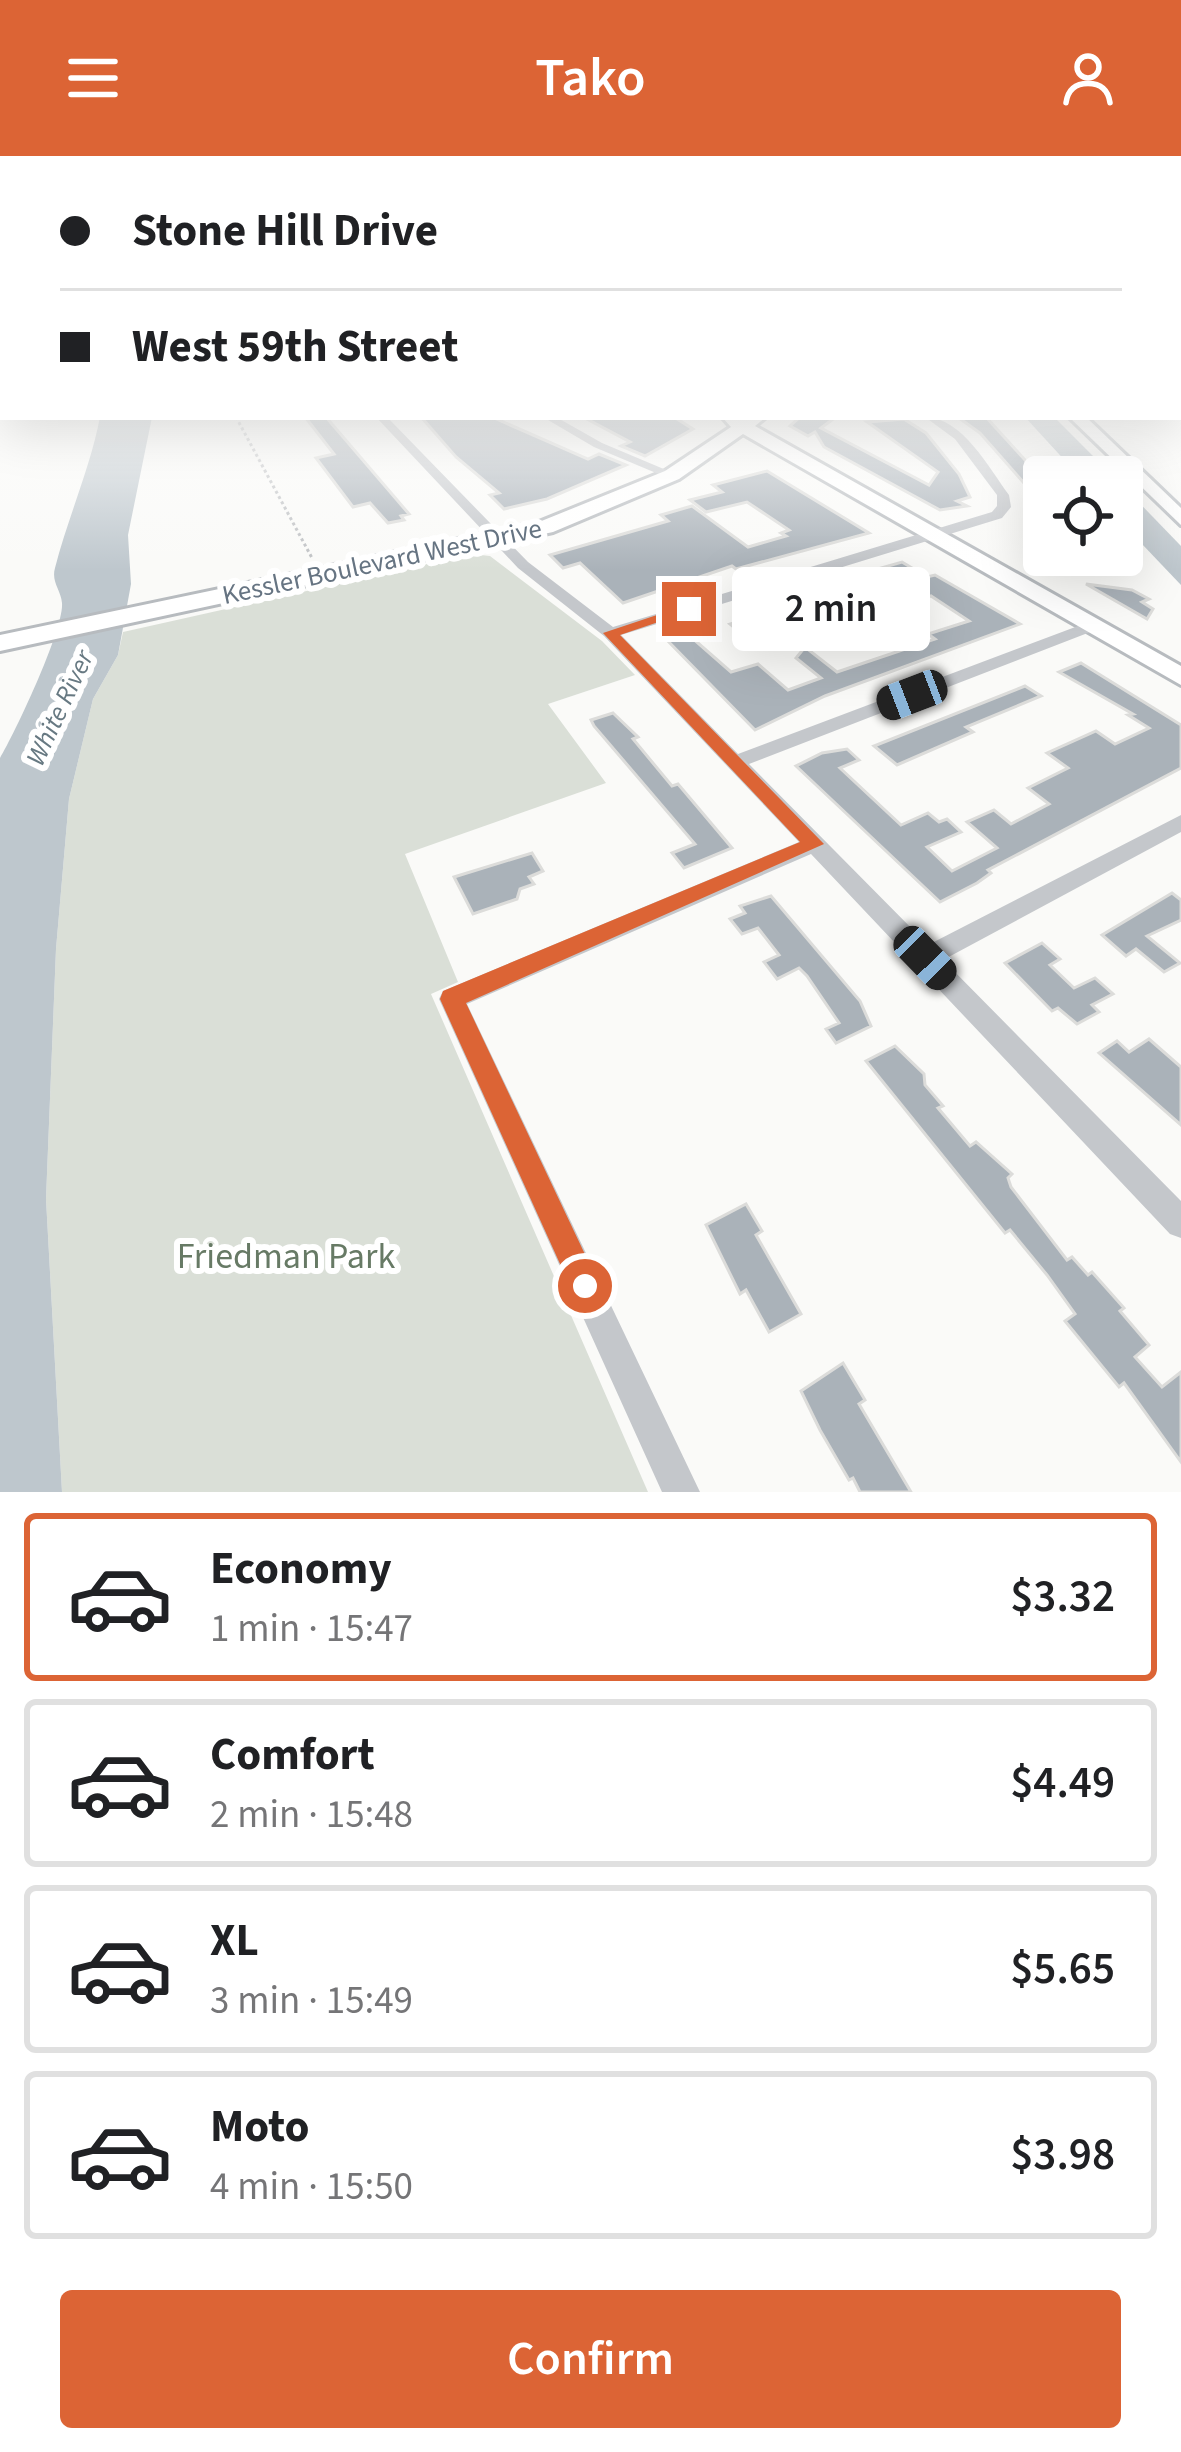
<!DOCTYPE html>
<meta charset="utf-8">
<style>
body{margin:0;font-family:"Source Sans 3",sans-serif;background:#f2f2f2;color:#202124;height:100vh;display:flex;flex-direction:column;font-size:45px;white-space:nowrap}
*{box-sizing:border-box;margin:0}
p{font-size:39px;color:#757577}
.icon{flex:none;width:66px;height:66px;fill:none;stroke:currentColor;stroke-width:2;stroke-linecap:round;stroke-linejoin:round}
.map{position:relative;height:1336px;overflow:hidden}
.side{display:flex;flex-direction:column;background:#fff;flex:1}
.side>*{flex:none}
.banner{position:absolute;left:0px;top:0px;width:1182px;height:264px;box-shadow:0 12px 48px #0002;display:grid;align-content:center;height:264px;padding:0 60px;background:#fff}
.controls{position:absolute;left:1023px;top:300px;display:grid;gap:24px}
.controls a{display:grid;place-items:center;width:120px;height:120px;border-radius:12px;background:#fff;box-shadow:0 12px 48px #0002;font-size:60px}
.end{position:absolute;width:54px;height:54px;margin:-27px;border:15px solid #dc6435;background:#fff;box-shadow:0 0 0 6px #fff}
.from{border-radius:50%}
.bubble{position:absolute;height:84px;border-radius:12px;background:#fff;box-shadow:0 12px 48px #0002;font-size:39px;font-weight:600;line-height:84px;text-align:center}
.car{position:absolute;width:36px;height:72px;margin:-36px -18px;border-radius:15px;box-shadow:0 0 9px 3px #0007;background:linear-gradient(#222 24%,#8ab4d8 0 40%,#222 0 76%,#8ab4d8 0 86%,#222 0)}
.banner b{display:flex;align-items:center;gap:42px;height:114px;font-size:45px}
.banner b+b{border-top:3px solid #e0e0e0}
.banner i{width:30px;height:30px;background:#202124}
ul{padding:21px 0 0;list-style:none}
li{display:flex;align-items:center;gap:36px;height:168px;margin:0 24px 18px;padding:0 36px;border:6px solid #e0e0e0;border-radius:12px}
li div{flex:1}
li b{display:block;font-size:45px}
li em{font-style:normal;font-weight:600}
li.active{border-color:#dc6435}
li>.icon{width:108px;height:108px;stroke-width:1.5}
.primary-button{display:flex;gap:24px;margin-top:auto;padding:24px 60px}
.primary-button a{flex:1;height:138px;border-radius:12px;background:#dc6435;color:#fff;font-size:48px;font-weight:600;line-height:138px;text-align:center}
header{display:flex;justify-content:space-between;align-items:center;height:156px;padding:0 60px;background:#dc6435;color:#fff;font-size:54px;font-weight:600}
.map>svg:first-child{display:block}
.green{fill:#dadfd7}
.water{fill:#bec7cd}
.building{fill:#aab2b9;stroke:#dcdcda;stroke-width:3}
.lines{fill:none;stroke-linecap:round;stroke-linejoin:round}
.secondary-casing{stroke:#b6bbc0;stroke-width:6}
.primary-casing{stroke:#b7bbbf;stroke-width:6}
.path{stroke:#bec0c3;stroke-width:3;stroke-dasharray:3 3;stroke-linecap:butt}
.street{fill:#c4c7cb;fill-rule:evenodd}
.secondary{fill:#fff;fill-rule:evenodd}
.primary{fill:#fff;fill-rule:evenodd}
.route{fill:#dc6435}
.labels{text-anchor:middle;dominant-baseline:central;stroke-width:12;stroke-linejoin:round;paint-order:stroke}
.far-street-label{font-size:27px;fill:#667482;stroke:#fff}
.far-water-label{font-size:27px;font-style:italic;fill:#677982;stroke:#fff}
.near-park-label{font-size:36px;fill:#677a65;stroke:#fff}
</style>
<header><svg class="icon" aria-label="menu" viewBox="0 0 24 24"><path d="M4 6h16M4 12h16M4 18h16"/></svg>Tako<svg class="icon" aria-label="person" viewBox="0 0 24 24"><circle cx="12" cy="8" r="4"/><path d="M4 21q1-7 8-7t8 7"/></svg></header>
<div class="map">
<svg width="1181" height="1336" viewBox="0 0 1181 1336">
<rect width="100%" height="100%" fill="#fafaf8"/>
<polygon class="green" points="472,398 490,400 602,485 635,519 548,548 606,627 405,698 458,826 431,838 648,1336 62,1336 46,1043 56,793 69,643 93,543 118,499 123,476"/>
<g class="water">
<path d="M100 261H152L128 379 131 428 118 499 93 543 69 643 56 793 46 1043 62 1336H0V602C15 577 64 473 62 447 61 434 51 426 55 412 68 361 90 313 100 261Z"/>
<polygon points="1025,261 1054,261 1114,321 1080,321"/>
<polygon points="1122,329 1181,390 1181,429 1122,367"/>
</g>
<g class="building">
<polygon points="305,261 326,261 409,358 401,360 404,364 388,367 370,347 353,351 316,302 334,298"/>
<polygon points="421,261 492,261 588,303 599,298 626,309 547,343 504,353 490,339 499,337 456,301"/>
<polygon points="583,261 674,261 693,273 645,300 621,290 630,286"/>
<polygon points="800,261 836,261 821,272 929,329 938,316 867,266 904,263 926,277 959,318 970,341 957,345 967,350 940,354 824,291 815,276 808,280 790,270"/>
<polygon points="986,261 1044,325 1044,357 1031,335 980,277 959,262"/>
<polygon points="767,315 869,377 736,413 732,410 623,447 580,407 563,412 550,399 668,365 661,359 692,350 748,391 786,380 781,377 789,374 747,346 706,356 690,344 722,336 713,329"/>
<polygon points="902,406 927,421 935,419 1020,468 825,540 755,574 662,479 682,473 731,516 758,508 788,534 821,522 796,502 805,491 837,516 935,483 928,478 969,465 931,440 858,463 841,451 777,470 781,473 750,484 730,468 883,420 874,414"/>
<polygon points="1086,428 1132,434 1149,443 1142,446 1153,453 1147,463"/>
<polygon points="1081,507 1181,569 1181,612 988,714 991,717 977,727 940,746 796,610 822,597 847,593 859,604 840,612 901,669 928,657 939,666 947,663 961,676 927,691 952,715 997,692 967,666 994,654 1011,668 1049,648 1028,632 1068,612 1047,597 1096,575 1115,588 1149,572 1128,559 1133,558 1059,516"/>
<polygon points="1025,530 1041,540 966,571 973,576 897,609 874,590"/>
<polygon points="613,557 638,581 633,583 672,630 678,628 732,692 684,712 672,697 695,688 594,570 591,564"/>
<polygon points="532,697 543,715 529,721 534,728 520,733 517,743 473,758 454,721"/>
<polygon points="1172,737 1181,744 1181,764 1147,780 1180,807 1164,816 1136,793 1126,800 1102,779"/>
<polygon points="771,740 860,845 871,870 836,887 826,873 839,867 807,820 799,812 777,823 764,806 779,799 758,772 742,778 730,763 745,757 740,750"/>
<polygon points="1042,787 1060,803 1050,809 1074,832 1095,822 1113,838 1092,849 1099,856 1077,868 1058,852 1052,855 1005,807"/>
<polygon points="1149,883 1181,911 1181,969 1099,897 1117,885 1129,896"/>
<polygon points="895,890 924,918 925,929 943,950 938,952 970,990 976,986 1012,1018 1008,1022 1011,1031 1067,1104 1072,1101 1088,1119 1092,1116 1124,1152 1120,1155 1149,1189 1135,1201 1162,1231 1181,1216 1181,1306 1124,1227 1119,1231 1065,1165 1075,1158 1047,1119 1010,1074 1005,1077 866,905"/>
<polygon points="746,1048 762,1075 756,1079 801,1158 769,1176 746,1134 740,1138 706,1069"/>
<polygon points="843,1207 865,1244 859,1248 911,1336 860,1336 853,1322 849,1324 820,1274 801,1235"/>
</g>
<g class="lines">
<g class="secondary-casing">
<polygon id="secondary" points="1069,261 1086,261 1181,352 1181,369"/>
</g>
<g class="primary-casing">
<polygon id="primary" points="722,261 766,261 755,270 1181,510 1181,529 743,278 679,323 553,376 0,495 0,479 539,366 665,315 731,271"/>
</g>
<polyline class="path" points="236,261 312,402"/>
<g class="street">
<rect x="1179" y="239" width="2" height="7"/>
<path d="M376 261H387L528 406 613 471 992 356 997 350V339L955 283 925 261C962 261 989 312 1009 339L1011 351 1002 362 621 479 738 598 1086 467H1098V473L749 608 928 789 1181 659V676L943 804 1181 1045V1082L1170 1078 811 698 467 848 700 1336H662L439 843 443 835 799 686 604 480 518 412Z"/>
<polygon points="543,261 556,261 602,287 678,319 668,322 594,291"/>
</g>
<use href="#secondary" class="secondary"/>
<use href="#primary" class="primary"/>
</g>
<linearGradient id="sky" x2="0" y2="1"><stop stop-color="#97bcdd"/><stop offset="0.55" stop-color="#fdfdfc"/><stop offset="1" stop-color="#fdfdfc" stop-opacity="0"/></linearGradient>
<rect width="1181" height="414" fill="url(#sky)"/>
<polygon class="route" points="684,450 697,453 620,479 824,688 466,847 600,1130 596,1141 585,1145 575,1141 440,843 443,835 800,686 603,477"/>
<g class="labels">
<g class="far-street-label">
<text transform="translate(382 406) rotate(-12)">Kessler Boulevard West Drive</text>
</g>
<g class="far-water-label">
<text transform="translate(60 552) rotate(-65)">White River</text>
</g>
<g class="near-park-label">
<text x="286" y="1100">Friedman Park</text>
</g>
</g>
</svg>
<div class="controls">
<a><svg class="icon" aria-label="locate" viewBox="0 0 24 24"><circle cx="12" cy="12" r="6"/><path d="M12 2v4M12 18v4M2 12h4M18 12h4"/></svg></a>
</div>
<i class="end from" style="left:585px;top:1130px"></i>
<i class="end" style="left:689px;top:453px"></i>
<div class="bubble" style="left:732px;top:411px;width:198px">2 min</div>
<i class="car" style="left:912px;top:539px;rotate:249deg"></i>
<i class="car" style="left:925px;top:802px;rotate:136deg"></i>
<div class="banner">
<b><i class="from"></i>Stone Hill Drive</b>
<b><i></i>West 59th Street</b>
</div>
</div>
<section class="side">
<ul>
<li class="active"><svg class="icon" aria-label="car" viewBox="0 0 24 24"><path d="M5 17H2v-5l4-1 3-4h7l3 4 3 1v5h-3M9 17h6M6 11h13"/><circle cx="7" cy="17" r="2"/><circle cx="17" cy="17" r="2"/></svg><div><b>Economy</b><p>1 min · 15:47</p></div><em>$3.32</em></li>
<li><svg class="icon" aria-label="car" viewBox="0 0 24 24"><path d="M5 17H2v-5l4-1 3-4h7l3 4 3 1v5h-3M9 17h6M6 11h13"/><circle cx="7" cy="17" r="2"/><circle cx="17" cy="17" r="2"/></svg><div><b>Comfort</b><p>2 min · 15:48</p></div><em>$4.49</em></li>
<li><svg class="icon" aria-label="car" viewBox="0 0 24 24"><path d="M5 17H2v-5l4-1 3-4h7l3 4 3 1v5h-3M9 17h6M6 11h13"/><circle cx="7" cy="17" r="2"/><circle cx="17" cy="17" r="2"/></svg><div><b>XL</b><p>3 min · 15:49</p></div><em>$5.65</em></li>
<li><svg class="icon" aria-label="car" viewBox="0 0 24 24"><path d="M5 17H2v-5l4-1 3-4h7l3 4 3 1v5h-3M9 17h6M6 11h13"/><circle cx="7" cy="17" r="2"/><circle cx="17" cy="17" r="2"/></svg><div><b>Moto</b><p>4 min · 15:50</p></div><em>$3.98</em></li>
</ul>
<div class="primary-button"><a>Confirm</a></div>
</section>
